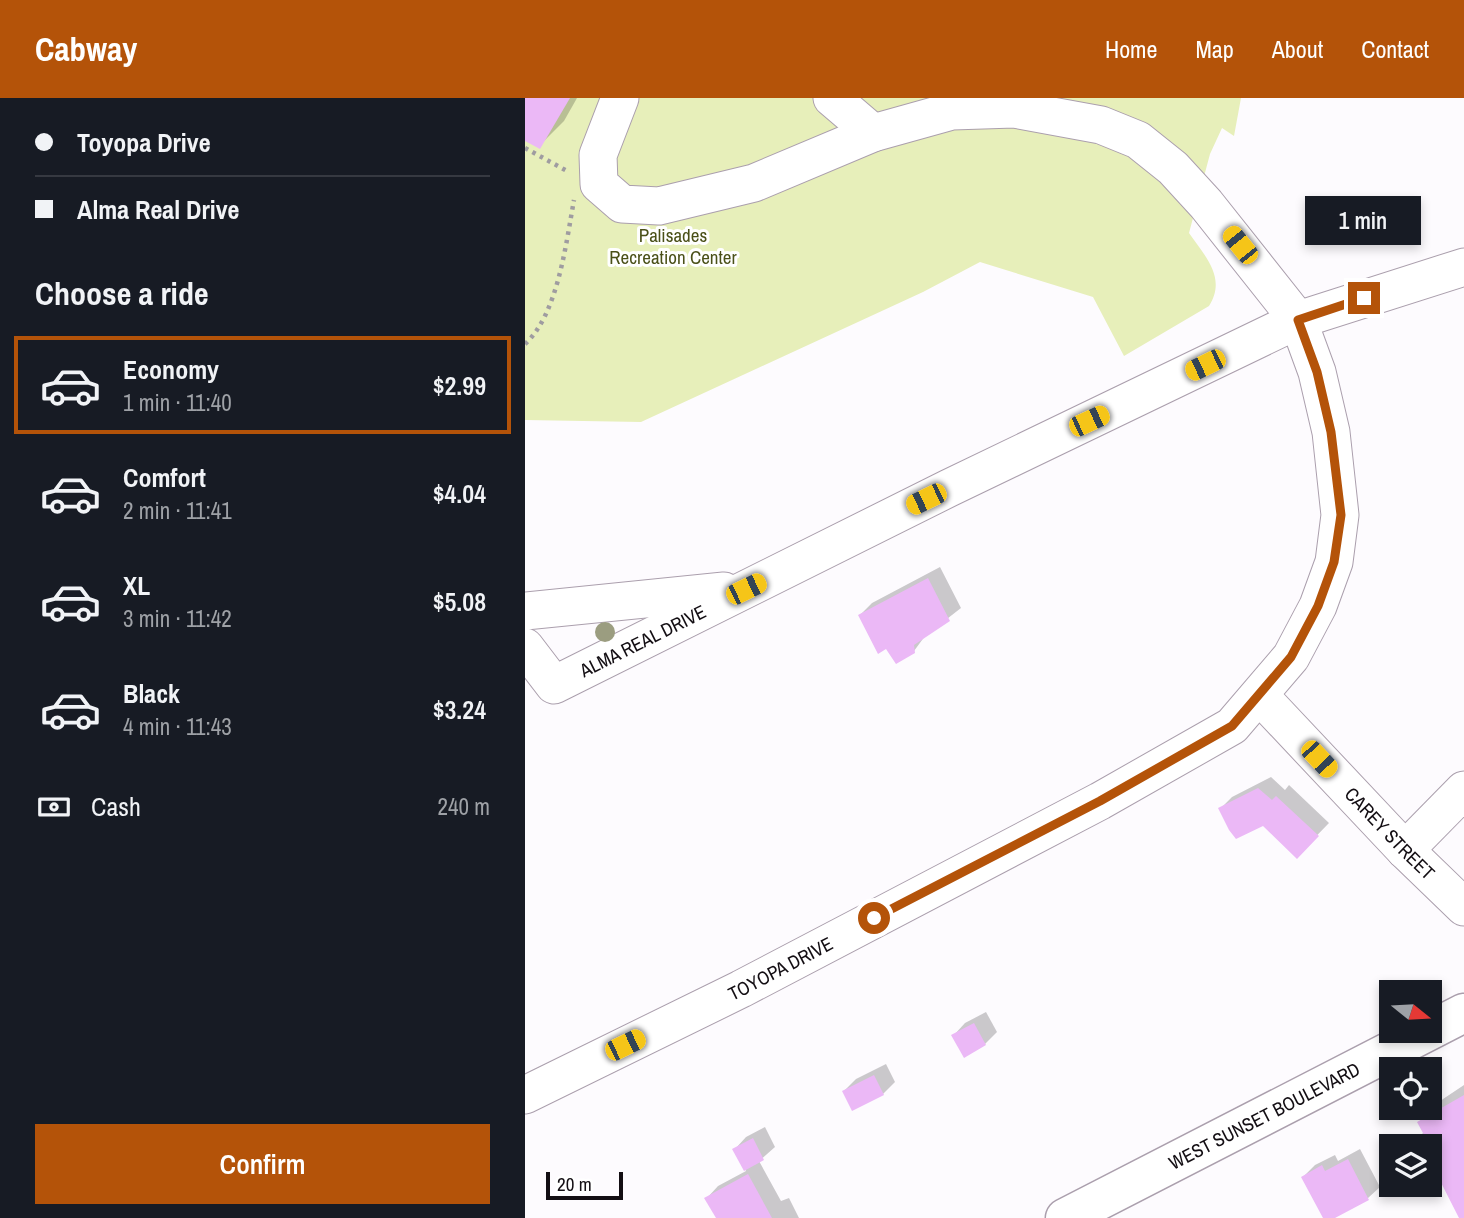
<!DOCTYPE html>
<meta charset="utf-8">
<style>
body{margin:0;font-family:"Archivo Narrow",sans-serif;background:#20242c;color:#f1f3f6;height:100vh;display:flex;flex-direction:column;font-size:26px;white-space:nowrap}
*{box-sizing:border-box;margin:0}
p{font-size:23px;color:#9ea1a6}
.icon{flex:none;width:38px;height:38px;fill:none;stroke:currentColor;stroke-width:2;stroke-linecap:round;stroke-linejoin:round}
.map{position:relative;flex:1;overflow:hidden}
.drawer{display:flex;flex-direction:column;background:#171b24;width:525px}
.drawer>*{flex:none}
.top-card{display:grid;align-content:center;height:154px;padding:0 35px;background:#171b24}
.needle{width:46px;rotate:108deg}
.fabs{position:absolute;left:854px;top:882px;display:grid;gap:14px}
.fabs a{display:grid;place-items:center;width:63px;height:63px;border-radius:0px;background:#171b24;box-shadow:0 4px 10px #0003;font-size:35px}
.scale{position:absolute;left:21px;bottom:18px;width:77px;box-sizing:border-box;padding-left:7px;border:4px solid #130e13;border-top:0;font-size:19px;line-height:24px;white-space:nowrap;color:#130e13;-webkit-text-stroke:5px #fff;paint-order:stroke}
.end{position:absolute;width:32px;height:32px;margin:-16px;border:9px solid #b45309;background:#fff;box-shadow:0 0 0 4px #fff}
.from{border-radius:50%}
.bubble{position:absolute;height:49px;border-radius:0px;background:#171b24;box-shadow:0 4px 10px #0003;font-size:23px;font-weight:600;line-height:49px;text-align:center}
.car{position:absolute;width:21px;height:42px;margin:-21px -10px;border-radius:9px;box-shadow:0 0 5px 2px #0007;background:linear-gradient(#f5c518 24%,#345 0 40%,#f5c518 0 76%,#345 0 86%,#f5c518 0)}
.top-card b{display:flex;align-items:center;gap:24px;height:66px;font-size:26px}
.top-card b+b{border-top:2px solid #363941}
.top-card i{width:18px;height:18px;background:#f1f3f6}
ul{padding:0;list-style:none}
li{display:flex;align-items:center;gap:21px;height:98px;margin:0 14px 10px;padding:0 21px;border:4px solid transparent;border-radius:0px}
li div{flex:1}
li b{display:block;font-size:26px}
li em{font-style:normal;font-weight:600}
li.current{border-color:#b45309}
li>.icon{width:63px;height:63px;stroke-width:1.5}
h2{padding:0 35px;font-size:32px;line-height:84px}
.pay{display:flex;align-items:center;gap:18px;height:77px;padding:0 35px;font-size:26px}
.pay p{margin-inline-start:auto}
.primary-button{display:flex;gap:14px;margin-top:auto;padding:14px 35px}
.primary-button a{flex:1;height:80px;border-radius:0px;background:#b45309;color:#fff;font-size:28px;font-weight:600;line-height:80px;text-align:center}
header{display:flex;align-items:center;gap:42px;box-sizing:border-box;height:98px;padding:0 35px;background:#b45309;color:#fff}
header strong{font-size:33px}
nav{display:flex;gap:38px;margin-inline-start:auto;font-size:24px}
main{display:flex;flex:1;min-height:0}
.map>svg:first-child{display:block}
.green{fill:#e7efba}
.shadow{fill:#0003}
.building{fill:#ebb8f6}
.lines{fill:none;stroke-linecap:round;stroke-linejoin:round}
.minor-casing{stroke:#ab9fad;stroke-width:39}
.major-casing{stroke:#ab9fad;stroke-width:41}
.path{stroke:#9f9ca0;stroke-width:4.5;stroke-dasharray:3.5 5;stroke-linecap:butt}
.minor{stroke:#fff;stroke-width:37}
.major{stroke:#fff;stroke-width:38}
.tree{fill:#9b9d80}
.route{stroke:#b45309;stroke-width:9}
.labels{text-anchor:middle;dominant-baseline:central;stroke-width:6;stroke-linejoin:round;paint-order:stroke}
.park-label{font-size:19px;fill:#4a5018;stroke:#fff}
.street-label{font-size:19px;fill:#130e13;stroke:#fff}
</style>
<header>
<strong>Cabway</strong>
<nav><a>Home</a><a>Map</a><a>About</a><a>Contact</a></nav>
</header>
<main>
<section class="drawer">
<div class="top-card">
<b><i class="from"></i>Toyopa Drive</b>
<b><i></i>Alma Real Drive</b>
</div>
<h2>Choose a ride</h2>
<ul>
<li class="current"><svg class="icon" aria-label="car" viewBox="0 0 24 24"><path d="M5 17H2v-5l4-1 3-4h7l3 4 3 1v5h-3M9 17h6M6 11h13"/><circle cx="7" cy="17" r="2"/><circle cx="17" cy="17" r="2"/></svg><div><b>Economy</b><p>1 min · 11:40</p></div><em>$2.99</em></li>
<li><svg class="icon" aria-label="car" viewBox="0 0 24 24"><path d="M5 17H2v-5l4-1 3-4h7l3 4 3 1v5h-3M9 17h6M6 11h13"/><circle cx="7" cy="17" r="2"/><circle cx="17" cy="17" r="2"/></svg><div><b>Comfort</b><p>2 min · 11:41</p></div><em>$4.04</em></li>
<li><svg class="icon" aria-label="car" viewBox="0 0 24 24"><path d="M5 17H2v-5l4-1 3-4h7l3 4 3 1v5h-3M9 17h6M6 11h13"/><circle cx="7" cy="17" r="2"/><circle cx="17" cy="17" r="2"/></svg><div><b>XL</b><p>3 min · 11:42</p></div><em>$5.08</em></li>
<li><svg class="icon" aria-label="car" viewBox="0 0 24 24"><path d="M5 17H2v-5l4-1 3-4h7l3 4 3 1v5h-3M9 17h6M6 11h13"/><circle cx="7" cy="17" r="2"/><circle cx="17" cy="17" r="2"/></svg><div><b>Black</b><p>4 min · 11:43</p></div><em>$3.24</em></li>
</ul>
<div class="pay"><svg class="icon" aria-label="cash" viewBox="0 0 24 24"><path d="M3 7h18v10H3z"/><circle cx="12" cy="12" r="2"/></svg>Cash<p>240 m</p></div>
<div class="primary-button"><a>Confirm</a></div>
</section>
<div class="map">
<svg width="939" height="1120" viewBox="0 0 939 1120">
<rect width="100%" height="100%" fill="#fdfbfe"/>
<path class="green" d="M0 0H716L709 38 697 30 685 56 664 135C680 158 702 180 684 208L599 258 568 199 455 164 398 194 116 324 0 322Z"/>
<g class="shadow">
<polygon points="0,0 52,0 39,23 16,46 0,38"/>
<polygon points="415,469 436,510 400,538 389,553 335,517 347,505"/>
<polygon points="746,679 760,692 764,687 804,725 772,758 738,725 695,711 707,699"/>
<polygon points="461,914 472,934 460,946 429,937 440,925"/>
<polygon points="361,966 370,984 358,996 319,993 331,981"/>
<polygon points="939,987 939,1117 935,1118 905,1059 905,1048 899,1048 894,1039 899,1034 894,1024 918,1001"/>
<polygon points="240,1029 250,1049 234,1063 256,1103 264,1100 274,1120 198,1120 182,1100 193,1088 221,1073 210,1051 221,1039"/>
<polygon points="835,1051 855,1089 843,1100 806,1120 800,1120 778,1079 790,1067 810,1057 813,1063"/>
</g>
<g class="building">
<polygon points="0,0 45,0 15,51 0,43"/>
<polygon points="403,480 425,523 389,547 390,555 371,566 361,551 353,556 333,517"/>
<polygon points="733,690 747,702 751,698 794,738 772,761 738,728 711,741 704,732 693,710"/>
<polygon points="449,925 461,947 439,960 426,937"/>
<polygon points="349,977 359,997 327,1013 317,993"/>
<polygon points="939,997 939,1120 934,1120 905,1063 905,1048 892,1024"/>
<polygon points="228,1040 239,1062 219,1073 207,1051"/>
<polygon points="823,1061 844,1102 810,1120 798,1120 776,1079 797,1067 800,1073"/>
<polygon points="223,1076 247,1120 191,1120 179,1100"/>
</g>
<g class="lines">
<g class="minor-casing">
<g id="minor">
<polyline points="307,0 348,35"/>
<polyline points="0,513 199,493"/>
<path id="s1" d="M0 549 29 587 424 390 773 222 939 169"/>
<path id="s2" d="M735 598 880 752 939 809"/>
<polyline points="880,752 939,692"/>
<path id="s3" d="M0 997 216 891 575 703 707 628 766 559 793 508 809 464 815 417 806 334 792 274 773 222 681 106 648 70 613 42 576 27 489 11 427 13 348 35 229 85 134 108 97 106 74 86 73 57 95 0"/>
</g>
</g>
<g class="major-casing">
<g id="major">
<path id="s4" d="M540 1120 939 915"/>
</g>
</g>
<g class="path">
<polyline points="0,50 42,73"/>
<path d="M0 246C33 216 41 145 49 102"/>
</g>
<use href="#minor" class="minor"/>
<use href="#major" class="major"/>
</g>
<circle class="tree" cx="80" cy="534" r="10"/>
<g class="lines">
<polyline class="route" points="349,820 575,703 707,628 766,559 793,508 809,464 816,417 806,334 792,274 773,222 839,200"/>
</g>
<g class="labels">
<g class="park-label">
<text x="148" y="137">Palisades<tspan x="148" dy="22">Recreation Center</tspan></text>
</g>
<g class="street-label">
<text stroke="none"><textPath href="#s1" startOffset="147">ALMA REAL DRIVE</textPath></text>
<text stroke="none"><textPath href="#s2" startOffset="189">CAREY STREET</textPath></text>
<text stroke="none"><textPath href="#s3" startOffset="285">TOYOPA DRIVE</textPath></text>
<text stroke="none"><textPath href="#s4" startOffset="224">WEST SUNSET BOULEVARD</textPath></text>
</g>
</g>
</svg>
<div class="fabs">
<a><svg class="needle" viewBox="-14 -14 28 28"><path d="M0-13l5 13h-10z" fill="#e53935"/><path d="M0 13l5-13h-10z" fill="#9ea1a6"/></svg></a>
<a><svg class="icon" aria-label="locate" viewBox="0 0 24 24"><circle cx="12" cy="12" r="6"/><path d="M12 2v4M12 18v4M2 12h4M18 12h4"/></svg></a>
<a><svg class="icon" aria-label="layers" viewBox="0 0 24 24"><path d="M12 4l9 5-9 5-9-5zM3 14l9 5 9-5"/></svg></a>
</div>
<div class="scale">20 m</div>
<i class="end from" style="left:349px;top:820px"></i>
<i class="end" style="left:839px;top:200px"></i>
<div class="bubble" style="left:780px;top:98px;width:116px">1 min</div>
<i class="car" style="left:715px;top:147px;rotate:321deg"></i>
<i class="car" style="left:680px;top:267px;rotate:244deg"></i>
<i class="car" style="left:564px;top:323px;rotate:65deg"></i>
<i class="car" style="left:401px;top:401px;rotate:244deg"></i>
<i class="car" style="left:221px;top:491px;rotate:64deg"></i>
<i class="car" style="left:794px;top:661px;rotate:137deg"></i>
<i class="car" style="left:100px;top:947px;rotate:64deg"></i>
</div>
</main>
